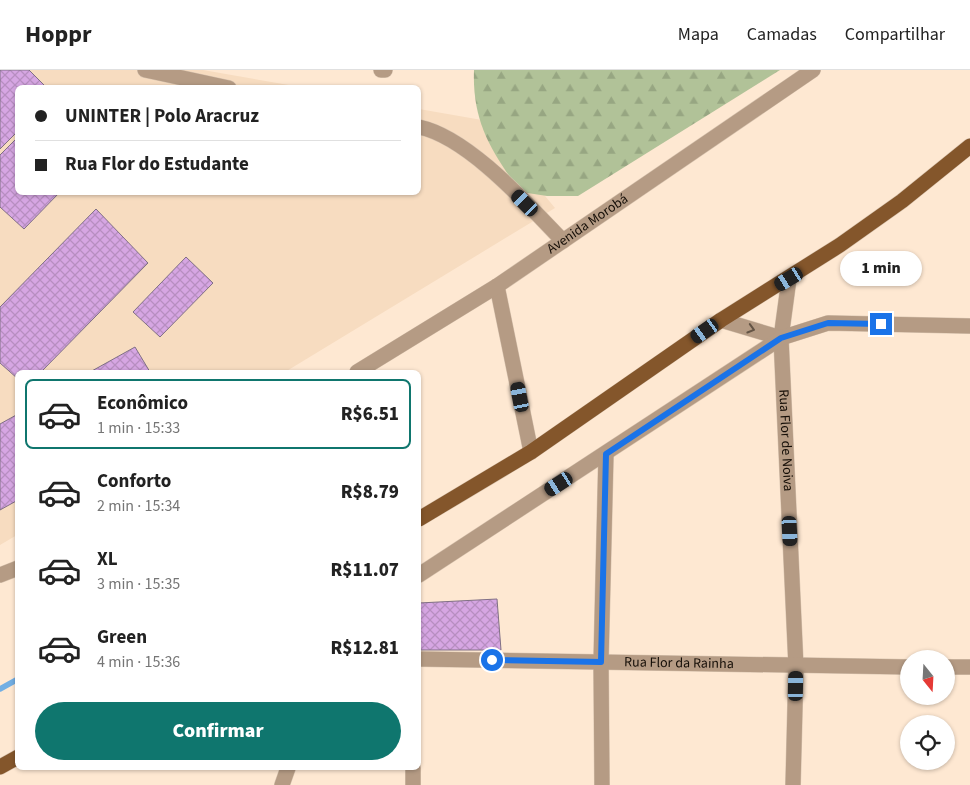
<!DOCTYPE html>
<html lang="pt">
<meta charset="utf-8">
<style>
body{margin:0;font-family:"Source Sans 3",sans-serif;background:#f6f6f6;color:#222;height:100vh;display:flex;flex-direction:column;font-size:19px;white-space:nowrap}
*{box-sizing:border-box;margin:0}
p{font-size:16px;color:#767676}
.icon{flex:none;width:28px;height:28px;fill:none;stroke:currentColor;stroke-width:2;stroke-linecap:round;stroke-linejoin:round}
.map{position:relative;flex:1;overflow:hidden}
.panel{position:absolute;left:15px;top:300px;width:406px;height:400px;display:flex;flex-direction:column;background:#fff;border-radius:8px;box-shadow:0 1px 4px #0004}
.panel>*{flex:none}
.hud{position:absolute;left:15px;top:15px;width:406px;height:110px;border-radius:8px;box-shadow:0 1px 4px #0004;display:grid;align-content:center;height:110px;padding:0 20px;background:#fff}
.needle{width:32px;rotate:162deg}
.fabs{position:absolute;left:900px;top:580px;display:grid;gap:10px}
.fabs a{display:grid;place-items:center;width:55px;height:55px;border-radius:50%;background:#fff;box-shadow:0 1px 4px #0004;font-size:25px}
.end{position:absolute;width:22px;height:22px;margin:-11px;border:6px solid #1a73e8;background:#fff;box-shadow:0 0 0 2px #fff}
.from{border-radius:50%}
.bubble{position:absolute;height:35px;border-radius:18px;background:#fff;box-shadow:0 1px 4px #0004;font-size:16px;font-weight:800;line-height:35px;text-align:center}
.car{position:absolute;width:15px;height:30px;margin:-15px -8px;border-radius:6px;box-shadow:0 0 4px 1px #0007;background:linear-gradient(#222 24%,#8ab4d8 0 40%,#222 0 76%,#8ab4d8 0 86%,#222 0)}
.hud b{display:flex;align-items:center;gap:18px;height:48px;font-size:19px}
.hud b+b{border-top:1px solid #e0e0e0}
.hud i{width:12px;height:12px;background:#222}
ul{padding:9px 0 0;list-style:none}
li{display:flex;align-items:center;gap:15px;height:70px;margin:0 10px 8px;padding:0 10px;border:2px solid transparent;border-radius:8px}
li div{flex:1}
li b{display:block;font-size:19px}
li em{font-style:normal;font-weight:800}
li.on{border-color:#0f766e}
li>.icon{width:45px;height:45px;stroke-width:1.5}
.action{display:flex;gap:10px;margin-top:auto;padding:10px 20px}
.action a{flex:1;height:58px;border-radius:30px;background:#0f766e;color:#fff;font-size:20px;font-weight:800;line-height:58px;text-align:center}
header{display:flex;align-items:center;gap:30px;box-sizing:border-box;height:70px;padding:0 25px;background:#fff;border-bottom:1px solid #e0e0e0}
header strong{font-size:24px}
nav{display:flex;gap:28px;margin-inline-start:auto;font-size:18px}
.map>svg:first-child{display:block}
.built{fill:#f7dcc0}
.forest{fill:url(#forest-firs)}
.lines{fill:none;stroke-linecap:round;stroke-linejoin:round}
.stream{stroke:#72aee3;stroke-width:5.5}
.building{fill:url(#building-cross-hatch);stroke:#807085}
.minor-casing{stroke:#d9c5b1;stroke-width:16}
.major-casing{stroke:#d9c5b1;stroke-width:16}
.minor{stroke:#b59b84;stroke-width:15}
.major{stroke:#84562b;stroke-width:15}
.oneway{stroke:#645445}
.route{stroke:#1a73e8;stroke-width:6}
.labels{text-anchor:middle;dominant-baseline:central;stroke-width:4;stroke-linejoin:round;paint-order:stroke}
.street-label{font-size:14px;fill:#140d06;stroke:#fff}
</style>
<header>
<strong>Hoppr</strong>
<nav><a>Mapa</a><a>Camadas</a><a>Compartilhar</a></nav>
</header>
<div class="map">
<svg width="970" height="715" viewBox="0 0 970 715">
<defs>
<pattern id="forest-firs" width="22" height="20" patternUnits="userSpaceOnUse" patternTransform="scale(1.25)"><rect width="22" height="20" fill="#b1c298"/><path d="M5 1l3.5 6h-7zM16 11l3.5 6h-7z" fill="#97a682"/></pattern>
<pattern id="building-cross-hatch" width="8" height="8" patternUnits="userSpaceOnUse" patternTransform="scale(1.25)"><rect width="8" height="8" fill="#d6a6e3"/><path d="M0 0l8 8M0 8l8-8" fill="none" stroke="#b78ec1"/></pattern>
</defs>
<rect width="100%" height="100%" fill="#fee8d2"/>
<polygon class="built" points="0,0 203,0 300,17 18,18 18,122 419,122 419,39 482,50 555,138 285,302 18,302 17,465 0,475"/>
<path class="forest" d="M474 0H780L578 126H547L521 122C491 82 472 51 474 0Z"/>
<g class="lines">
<polyline class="stream" points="0,619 18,609"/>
</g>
<g class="building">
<polygon points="0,0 29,0 47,18 18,18 18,61 0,79"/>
<polygon points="18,67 18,122 60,122 24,159 0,137 0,85"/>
<polygon points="96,139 148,193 41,302 18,302 18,309 0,293 0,237"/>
<polygon points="186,187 213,213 160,267 133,242"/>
<polygon points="135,277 150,302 90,302"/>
<polygon points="18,344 18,430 0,440 0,354"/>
<polygon points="497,529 501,580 419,580 419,533"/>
</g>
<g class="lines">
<g class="minor-casing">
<g id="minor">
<polyline points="145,0 229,18"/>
<polyline points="381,0 385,0"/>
<path d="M419 57C468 67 528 135 563 171"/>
<path id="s1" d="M789 209 781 268 796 597 793 715"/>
<polyline points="497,216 531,382"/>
<polyline points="721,250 781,268"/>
<path id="s2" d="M357 302 497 216 813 0"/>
<polyline points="0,505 18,498"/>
<polyline points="419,505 781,268 828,253 970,256"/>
<path id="s3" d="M419 589 909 597"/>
<polyline points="946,597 970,597"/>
<polyline points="413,698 413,715"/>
<polyline points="282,715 288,698"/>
<polyline points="602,715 601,592 606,384"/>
</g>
</g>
<g class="major-casing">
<g id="major">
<polyline points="419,449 531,382 721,250 840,175 902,131 970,76"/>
<polyline points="0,697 18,687"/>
</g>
</g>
<use href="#minor" class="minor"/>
<use href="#major" class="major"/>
</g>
<defs><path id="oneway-chevron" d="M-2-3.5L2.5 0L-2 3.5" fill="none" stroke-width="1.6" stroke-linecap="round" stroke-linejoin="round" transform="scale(1.25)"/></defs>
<use class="oneway" href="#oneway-chevron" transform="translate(751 259) rotate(16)"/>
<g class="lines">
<polyline class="route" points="492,590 601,592 606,384 781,268 828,253 881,254"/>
</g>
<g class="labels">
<g class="street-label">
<text stroke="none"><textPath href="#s2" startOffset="274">Avenida Morobá</textPath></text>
<text stroke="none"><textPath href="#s1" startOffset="162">Rua Flor de Noiva</textPath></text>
<text stroke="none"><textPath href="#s3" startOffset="260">Rua Flor da Rainha</textPath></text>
</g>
</g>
</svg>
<div class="fabs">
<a><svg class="needle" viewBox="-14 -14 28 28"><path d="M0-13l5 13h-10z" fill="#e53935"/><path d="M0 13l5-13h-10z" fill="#767676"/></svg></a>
<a><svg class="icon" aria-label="locate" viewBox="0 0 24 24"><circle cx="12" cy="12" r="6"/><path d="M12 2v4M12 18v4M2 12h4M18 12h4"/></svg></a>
</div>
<i class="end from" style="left:492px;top:590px"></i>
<i class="end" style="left:881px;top:254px"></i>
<div class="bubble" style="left:840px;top:181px;width:82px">1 min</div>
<i class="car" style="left:525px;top:133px;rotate:315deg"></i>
<i class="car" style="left:789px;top:209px;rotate:239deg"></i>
<i class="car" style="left:705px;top:261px;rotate:235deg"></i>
<i class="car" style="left:520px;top:327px;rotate:349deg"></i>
<i class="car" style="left:559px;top:414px;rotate:237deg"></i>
<i class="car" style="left:790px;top:461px;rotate:177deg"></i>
<i class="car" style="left:796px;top:616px;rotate:1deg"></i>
<div class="hud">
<b><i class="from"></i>UNINTER | Polo Aracruz</b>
<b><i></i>Rua Flor do Estudante</b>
</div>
<section class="panel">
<ul>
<li class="on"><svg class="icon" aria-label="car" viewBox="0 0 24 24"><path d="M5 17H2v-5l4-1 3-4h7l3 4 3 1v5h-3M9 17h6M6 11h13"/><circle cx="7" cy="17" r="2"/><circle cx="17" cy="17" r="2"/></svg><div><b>Econômico</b><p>1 min · 15:33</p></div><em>R$6.51</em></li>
<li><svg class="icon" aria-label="car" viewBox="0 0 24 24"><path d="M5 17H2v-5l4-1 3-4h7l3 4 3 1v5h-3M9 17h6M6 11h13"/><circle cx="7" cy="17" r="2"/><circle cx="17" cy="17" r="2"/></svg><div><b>Conforto</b><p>2 min · 15:34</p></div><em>R$8.79</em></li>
<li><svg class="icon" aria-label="car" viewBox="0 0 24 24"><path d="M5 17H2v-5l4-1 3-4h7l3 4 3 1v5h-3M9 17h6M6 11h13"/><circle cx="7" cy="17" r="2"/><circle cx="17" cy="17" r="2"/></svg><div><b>XL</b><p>3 min · 15:35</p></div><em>R$11.07</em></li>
<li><svg class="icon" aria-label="car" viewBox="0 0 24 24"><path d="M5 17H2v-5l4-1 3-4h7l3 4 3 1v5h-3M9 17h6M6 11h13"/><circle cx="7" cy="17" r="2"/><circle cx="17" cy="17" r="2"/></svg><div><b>Green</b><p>4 min · 15:36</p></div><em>R$12.81</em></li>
</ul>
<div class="action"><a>Confirmar</a></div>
</section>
</div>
